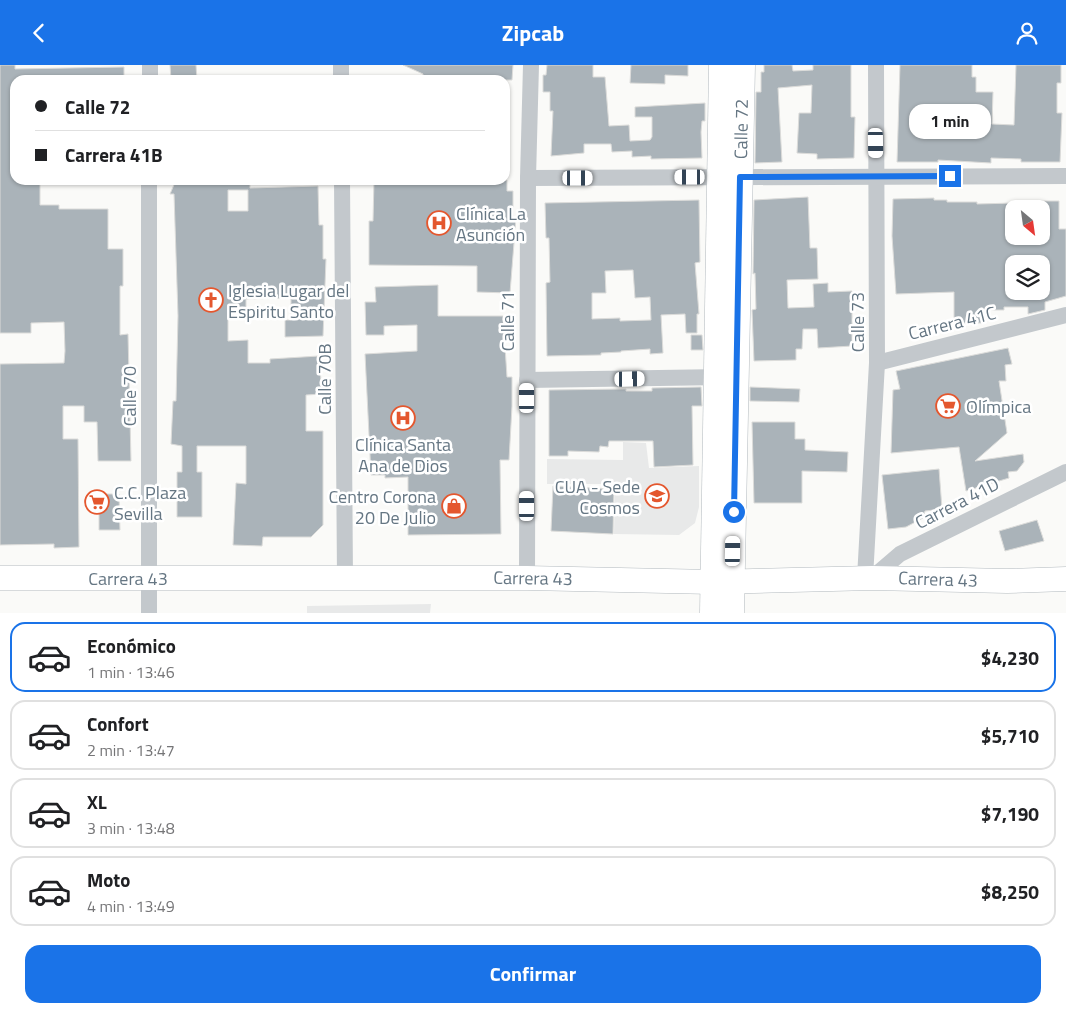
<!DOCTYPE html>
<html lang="es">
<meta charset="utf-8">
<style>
body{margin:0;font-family:"Titillium Web",sans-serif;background:#f2f2f2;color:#202124;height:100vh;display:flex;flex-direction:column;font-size:19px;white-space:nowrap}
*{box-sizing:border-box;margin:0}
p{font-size:16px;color:#757577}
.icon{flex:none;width:28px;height:28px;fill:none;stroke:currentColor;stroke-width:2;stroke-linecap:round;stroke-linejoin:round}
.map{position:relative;height:548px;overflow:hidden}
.sheet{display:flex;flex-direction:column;background:#fff;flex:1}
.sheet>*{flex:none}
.hud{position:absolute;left:10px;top:10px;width:500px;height:110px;border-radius:15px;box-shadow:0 1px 4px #0004;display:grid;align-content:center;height:110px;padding:0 25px;background:#fff}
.needle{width:32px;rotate:151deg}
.controls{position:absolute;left:1005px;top:135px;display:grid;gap:10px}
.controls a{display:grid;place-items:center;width:45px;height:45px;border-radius:10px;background:#fff;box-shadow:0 1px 4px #0004;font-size:25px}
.end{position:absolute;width:22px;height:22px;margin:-11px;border:6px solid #1a73e8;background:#fff;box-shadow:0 0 0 2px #fff}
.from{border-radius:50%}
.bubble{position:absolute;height:35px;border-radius:15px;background:#fff;box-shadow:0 1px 4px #0004;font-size:16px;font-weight:700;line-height:35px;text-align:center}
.car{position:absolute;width:15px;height:30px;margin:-15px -8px;border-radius:6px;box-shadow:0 0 4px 1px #0007;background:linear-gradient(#fff 24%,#345 0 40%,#fff 0 76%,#345 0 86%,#fff 0)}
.hud b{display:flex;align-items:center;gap:18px;height:48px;font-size:19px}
.hud b+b{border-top:1px solid #e0e0e0}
.hud i{width:12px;height:12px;background:#202124}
ul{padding:9px 0 0;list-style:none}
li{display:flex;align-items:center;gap:15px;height:70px;margin:0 10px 8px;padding:0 15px;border:2px solid #e0e0e0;border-radius:15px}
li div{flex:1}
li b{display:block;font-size:19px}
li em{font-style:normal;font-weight:700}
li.on{border-color:#1a73e8}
li>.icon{width:45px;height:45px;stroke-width:1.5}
.primary-button{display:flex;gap:10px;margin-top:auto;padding:10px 25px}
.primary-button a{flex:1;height:58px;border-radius:15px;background:#1a73e8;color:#fff;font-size:20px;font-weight:700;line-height:58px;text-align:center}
header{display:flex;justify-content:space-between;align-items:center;height:65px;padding:0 25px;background:#1a73e8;color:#fff;font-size:22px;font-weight:700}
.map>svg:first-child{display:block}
.built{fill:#e8e9e9}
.building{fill:#aab3b9;stroke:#dcdcda;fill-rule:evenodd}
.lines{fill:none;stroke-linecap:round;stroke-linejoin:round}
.secondary-casing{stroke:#b3babf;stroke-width:25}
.street{stroke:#c3c8cc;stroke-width:16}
.secondary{stroke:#fff;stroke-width:24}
.route{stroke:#1a73e8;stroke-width:6}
.labels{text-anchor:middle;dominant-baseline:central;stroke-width:5;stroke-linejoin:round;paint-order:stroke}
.street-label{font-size:18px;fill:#657683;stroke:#fff}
.poi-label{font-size:18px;fill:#657683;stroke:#fff;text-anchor:start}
</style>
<header><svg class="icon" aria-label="back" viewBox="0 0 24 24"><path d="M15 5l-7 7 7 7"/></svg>Zipcab<svg class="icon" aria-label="person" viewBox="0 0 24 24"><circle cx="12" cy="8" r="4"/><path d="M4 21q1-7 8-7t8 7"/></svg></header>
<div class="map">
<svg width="1066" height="548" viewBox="0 0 1066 548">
<rect width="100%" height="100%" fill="#fafaf8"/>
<g class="built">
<polygon points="623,377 646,378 649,403 699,401 699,442 695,458 679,470 614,469 615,419 547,419 547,394 623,395"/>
<polygon points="431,539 430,548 307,548 307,541"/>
</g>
<g class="building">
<polygon points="0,0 15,0 15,4 124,2 124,15 15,15 15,115 40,115 40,140 59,140 59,144 108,144 108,184 123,184 123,221 120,221 120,270 128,269 131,396 98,396 97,357 84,357 84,341 63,341 63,374 78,374 79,482 54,483 54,479 0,480 0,299 64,298 65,286 64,257 31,258 31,268 0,268"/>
<polygon points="170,0 196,0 197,15 171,15"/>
<polygon points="403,0 513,0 512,15 423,15 423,9"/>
<polygon points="547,0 593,0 593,12 605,12 609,61 629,60 630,76 650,75 652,72 652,52 635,52 635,42 705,38 705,56 702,56 701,67 702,93 651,94 651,91 632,92 632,86 612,87 611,79 584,79 584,88 551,91 553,46 550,46 550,27 543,27 543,10 546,10"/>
<polygon points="631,0 688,0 688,11 665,10 665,19 630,18"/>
<polygon points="764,0 792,0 793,6 813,5 813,0 851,0 851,52 855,52 854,93 817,94 817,89 797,88 799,48 811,48 812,20 778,23 782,97 755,98 756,27 761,27 761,7 764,7"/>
<polygon points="900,0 972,0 972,12 976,12 976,27 993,27 992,59 1014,60 1016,0 1061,0 1061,18 1057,18 1057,48 1062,48 1060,97 1021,97 1021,94 991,93 991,98 938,95 938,97 897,97"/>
<path d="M176 115H250V123L318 121 319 160H323V194H326L323 271 285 272V255H291V233L246 234V250H228V276L248 275V298H270V294L319 291 322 329 306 330V366H323V460L311 472H263L262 481 233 480 236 418 246 419V381H197V407H202V452H177V407H182V381L171 379 173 336H176L178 251 174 129H170ZM228 125H248V146H228Z"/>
<polygon points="374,115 507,115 507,126 513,126 513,153 516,153 510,228 477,227 477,201 369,200 369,156 373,156"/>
<polygon points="808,132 810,183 817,183 818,214 787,215 788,243 814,242 813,219 828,218 828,227 852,226 852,281 818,283 817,264 803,264 802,284 796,284 796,295 754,296 752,245 756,244 755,208 753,209 754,135"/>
<path d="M934 133V135H947V137H977V139L1014 138V171H1041V136H1059V164H1066V231L1045 237V245L1028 249V242H1004V245H983V258H954V227L896 229 892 171 893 134ZM1014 199H1041V226H1014Z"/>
<path d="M699 135 700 197 695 198 699 249H697V268H686L685 249 661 250 663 288 650 289V284L621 286V287L601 288V290L547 291 546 218 550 217 549 173H546L545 138ZM633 205 635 233 650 232 651 255 620 256V253L592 254V228H606L605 206Z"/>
<polygon points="438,220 438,251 503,251 507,312 512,312 512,341 509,395 500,395 501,469 408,470 408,412 385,413 385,410 371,410 365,289 417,286 417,260 384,261 384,270 366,270 365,237 376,237 375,222"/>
<polygon points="691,270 702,270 703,285 691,285"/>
<polygon points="1008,283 1012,299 1005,300 1006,316 999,316 1007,368 975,396 1023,389 1024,397 1017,406 1008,407 1009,413 966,426 959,382 891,388 893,325 900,324 896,306"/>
<polygon points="701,322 702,341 692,341 693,400 654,402 653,376 609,376 608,382 600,381 599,387 568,386 568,391 549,391 549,325 626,324 626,326 652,326 652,323"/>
<polygon points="750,322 800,324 799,337 750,336"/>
<polygon points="752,357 795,357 795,374 805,374 805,385 848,387 847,407 802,406 802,438 754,438"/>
<polygon points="939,404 942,444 925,446 923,453 906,462 888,464 882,410"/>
<polygon points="553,421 614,424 613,469 551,466"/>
<polygon points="99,429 119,429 120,465 99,465"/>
<polygon points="1037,455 1044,476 1005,486 999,466"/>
</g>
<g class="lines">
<g class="secondary-casing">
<g id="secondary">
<polyline points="0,513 527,513 713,517 872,513 1007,516 1066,514"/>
<polyline points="712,548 721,0"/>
<polyline points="732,548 743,0"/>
</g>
</g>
<g class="street">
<polyline points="341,0 341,15"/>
<polyline points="150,15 150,0"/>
<polyline points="528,113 1066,111"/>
<polyline points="342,115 345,513"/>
<polyline points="877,298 1066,250"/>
<polyline points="527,315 724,312"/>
<polyline points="527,513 528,113 531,0"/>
<polyline points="865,513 877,298 876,0"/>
<polyline points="872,513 900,489 1066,407"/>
<polyline points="149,548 149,115"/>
</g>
<use href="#secondary" class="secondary"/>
</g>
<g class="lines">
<polyline class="route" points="734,447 740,112 950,111"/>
</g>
<defs>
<g id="hospital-ring" transform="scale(1.25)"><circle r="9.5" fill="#fff" stroke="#e4572e" stroke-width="1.5"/><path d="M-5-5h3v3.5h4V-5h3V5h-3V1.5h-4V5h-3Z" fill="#e4572e"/></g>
<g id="church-ring" transform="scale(1.25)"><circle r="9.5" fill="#fff" stroke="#e4572e" stroke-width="1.5"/><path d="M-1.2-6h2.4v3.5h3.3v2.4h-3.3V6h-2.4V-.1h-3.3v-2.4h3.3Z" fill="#e4572e"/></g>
<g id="supermarket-ring" transform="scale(1.25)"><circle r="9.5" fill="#fff" stroke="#e4572e" stroke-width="1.5"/><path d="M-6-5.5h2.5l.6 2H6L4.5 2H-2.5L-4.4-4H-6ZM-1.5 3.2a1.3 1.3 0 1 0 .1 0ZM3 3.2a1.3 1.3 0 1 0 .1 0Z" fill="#e4572e"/></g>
<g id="university-ring" transform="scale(1.25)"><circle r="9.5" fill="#fff" stroke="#e4572e" stroke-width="1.5"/><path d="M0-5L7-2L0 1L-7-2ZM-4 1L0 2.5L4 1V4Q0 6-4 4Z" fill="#e4572e"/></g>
<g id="shop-ring" transform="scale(1.25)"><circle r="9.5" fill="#fff" stroke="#e4572e" stroke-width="1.5"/><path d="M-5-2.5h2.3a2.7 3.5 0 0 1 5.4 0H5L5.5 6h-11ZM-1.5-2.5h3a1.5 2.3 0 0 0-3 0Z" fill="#e4572e"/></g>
</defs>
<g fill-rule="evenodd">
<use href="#hospital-ring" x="439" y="158"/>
<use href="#church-ring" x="211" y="235"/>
<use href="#supermarket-ring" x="948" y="341"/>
<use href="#hospital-ring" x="403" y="353"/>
<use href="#university-ring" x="657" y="431"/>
<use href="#supermarket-ring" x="97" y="437"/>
<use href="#shop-ring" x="454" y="441"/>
</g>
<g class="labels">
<g class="street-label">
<text transform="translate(741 64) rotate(-89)">Calle 72</text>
<text transform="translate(507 256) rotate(-90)">Calle 71</text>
<text transform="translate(857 257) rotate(-90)">Calle 73</text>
<text transform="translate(952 258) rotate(-14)">Carrera 41C</text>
<text transform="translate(324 314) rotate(-90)">Calle 70B</text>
<text transform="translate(129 331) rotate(-90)">Calle 70</text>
<text transform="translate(957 438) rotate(-27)">Carrera 41D</text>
<text x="128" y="513">Carrera 43</text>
<text transform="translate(533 513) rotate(1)">Carrera 43</text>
<text transform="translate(938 514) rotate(2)">Carrera 43</text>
</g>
<g class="poi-label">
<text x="456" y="148">Clínica La<tspan x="456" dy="21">Asunción</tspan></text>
<text x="228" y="225">Iglesia Lugar del<tspan x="228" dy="21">Espiritu Santo</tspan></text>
<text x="966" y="341">Olímpica</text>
<text x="403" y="379" text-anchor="middle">Clínica Santa<tspan x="403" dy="21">Ana de Dios</tspan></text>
<text x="640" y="421" text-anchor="end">CUA - Sede<tspan x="640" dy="21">Cosmos</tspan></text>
<text x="114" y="427">C.C. Plaza<tspan x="114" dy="21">Sevilla</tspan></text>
<text x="436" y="431" text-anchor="end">Centro Corona<tspan x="436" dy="21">20 De Julio</tspan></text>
</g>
</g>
</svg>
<div class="controls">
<a><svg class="needle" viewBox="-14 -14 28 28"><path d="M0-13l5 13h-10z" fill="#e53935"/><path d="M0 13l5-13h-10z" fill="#757577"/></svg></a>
<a><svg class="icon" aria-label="layers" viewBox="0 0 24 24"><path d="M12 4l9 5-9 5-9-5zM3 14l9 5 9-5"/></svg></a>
</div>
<i class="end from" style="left:734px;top:447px"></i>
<i class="end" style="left:950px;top:111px"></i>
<div class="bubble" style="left:909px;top:39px;width:82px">1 min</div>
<i class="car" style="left:876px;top:78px;rotate:179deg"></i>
<i class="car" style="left:690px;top:112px;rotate:270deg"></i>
<i class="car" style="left:578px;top:113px;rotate:90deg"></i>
<i class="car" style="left:630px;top:314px;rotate:89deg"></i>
<i class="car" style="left:527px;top:333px;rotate:0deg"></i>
<i class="car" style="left:527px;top:441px;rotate:0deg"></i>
<i class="car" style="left:733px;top:486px;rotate:1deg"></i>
<div class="hud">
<b><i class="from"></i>Calle 72</b>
<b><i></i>Carrera 41B</b>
</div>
</div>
<section class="sheet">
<ul>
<li class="on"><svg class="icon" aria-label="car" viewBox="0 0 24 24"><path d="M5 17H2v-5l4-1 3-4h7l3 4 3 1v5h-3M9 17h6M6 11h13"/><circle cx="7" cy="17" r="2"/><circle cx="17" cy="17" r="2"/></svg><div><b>Económico</b><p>1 min · 13:46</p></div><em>$4,230</em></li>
<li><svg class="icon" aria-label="car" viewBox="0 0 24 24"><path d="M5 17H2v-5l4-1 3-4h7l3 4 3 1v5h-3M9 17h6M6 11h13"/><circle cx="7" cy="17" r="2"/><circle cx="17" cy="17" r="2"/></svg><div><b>Confort</b><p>2 min · 13:47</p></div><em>$5,710</em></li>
<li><svg class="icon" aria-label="car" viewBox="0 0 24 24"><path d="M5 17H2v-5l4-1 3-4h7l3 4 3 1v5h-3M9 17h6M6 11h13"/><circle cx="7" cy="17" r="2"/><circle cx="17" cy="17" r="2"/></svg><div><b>XL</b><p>3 min · 13:48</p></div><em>$7,190</em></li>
<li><svg class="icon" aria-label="car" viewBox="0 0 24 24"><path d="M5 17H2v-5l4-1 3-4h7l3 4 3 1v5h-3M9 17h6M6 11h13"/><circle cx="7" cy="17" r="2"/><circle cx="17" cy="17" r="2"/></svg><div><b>Moto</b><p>4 min · 13:49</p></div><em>$8,250</em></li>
</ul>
<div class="primary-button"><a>Confirmar</a></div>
</section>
